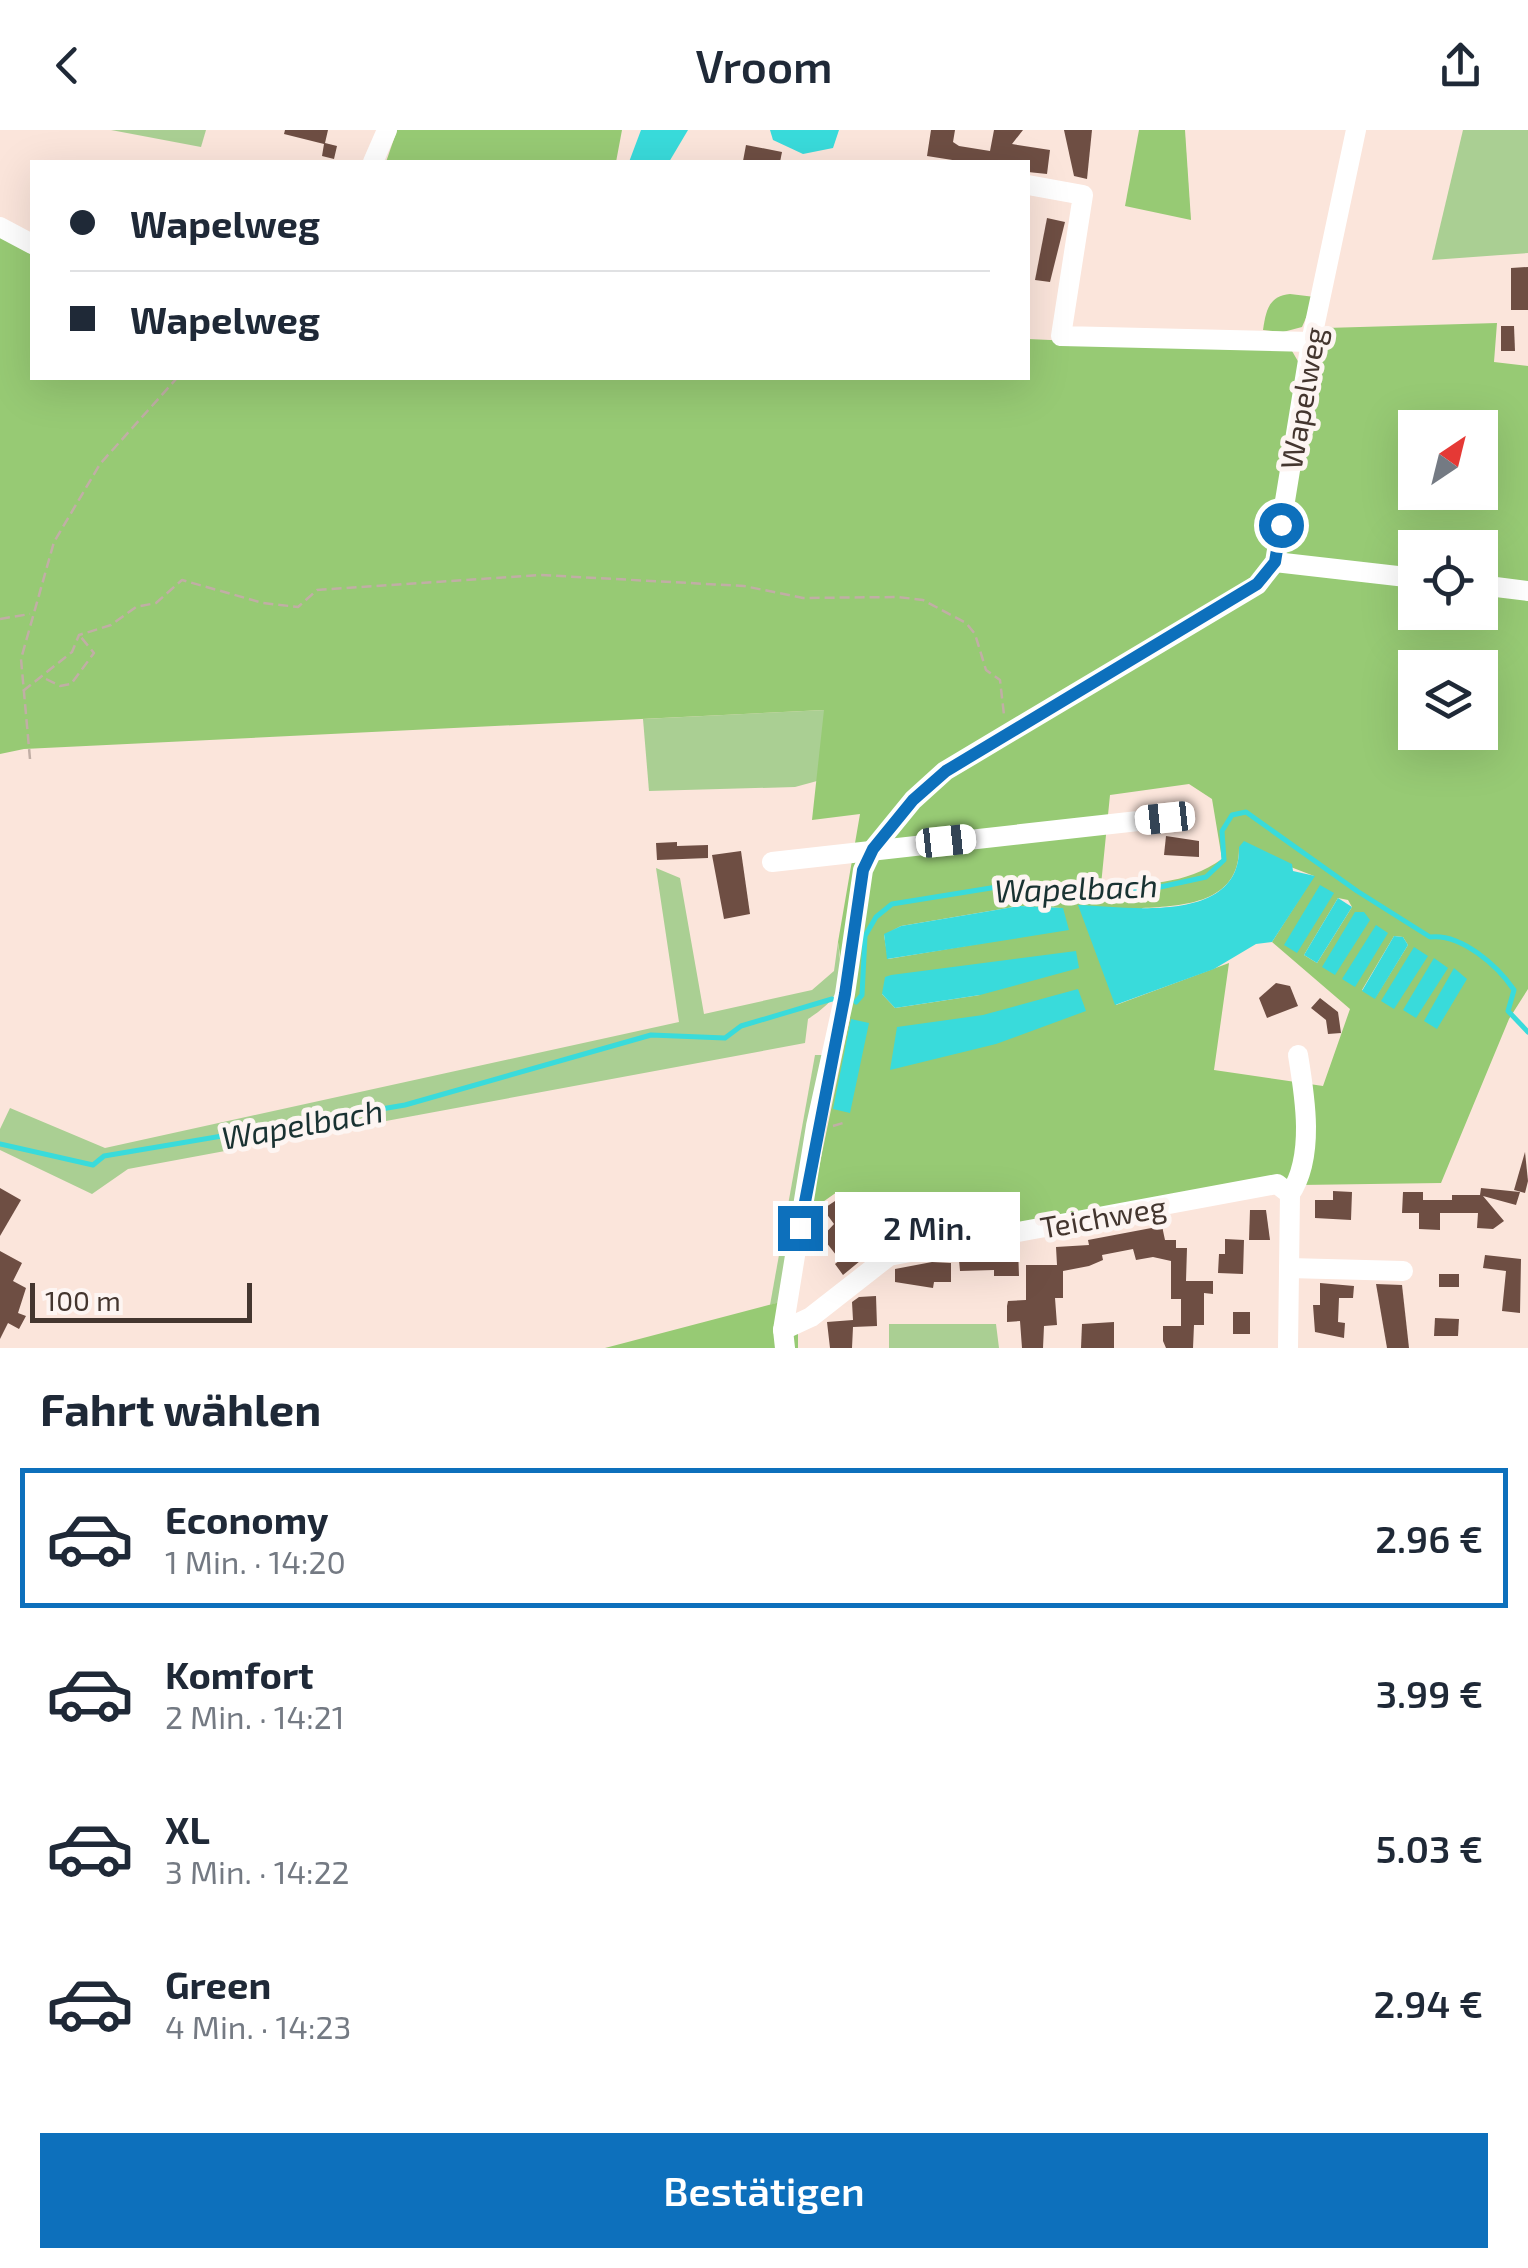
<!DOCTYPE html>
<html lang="de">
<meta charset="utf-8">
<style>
body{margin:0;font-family:"Exo 2",sans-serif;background:#f2f2f3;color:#1f2937;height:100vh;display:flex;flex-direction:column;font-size:38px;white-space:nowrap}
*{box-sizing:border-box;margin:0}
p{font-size:32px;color:#747a83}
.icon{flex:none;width:55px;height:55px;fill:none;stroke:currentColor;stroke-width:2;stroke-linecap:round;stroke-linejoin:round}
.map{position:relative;height:1218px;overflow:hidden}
.drawer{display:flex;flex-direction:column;background:#fff;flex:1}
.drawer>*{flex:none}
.banner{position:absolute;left:30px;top:30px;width:1000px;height:220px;border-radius:0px;box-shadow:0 10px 40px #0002;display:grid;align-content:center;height:220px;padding:0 40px;background:#fff}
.needle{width:65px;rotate:35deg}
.tools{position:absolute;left:1398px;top:280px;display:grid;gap:20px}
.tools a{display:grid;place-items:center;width:100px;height:100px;border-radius:0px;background:#fff;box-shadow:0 10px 40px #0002;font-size:50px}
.scale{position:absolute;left:30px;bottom:25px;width:222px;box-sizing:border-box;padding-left:10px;border:5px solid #44362f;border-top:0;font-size:28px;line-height:35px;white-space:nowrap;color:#44362f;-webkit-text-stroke:8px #fdf5f2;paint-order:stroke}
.end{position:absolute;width:45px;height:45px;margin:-22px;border:12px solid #0d70bc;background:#fff;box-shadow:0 0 0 5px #fff}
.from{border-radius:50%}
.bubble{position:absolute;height:70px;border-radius:0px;background:#fff;box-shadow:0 10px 40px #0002;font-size:32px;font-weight:600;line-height:70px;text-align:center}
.car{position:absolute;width:30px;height:60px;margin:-30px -15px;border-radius:12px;box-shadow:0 0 8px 2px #0007;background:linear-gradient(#fff 24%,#345 0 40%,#fff 0 76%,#345 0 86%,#fff 0)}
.banner b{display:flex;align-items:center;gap:35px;height:95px;font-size:38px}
.banner b+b{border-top:2px solid #e0e1e3}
.banner i{width:25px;height:25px;background:#1f2937}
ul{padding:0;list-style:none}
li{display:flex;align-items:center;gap:30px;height:140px;margin:0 20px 15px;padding:0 20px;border:5px solid transparent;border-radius:0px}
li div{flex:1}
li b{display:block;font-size:38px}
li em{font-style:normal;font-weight:600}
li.active{border-color:#0d70bc}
li>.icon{width:90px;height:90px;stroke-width:1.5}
h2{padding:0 40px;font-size:45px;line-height:120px}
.action{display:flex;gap:20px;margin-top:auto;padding:20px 40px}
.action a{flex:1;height:115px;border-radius:0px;background:#0d70bc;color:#fff;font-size:40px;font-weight:600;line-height:115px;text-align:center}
header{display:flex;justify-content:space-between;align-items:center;height:130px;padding:0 40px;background:#fff;font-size:45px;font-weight:600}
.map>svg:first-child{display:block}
.green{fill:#aacf93}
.forest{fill:#97ca74;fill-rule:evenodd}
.water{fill:#39dbdb}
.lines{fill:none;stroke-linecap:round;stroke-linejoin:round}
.stream{stroke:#39dbdb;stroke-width:5}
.building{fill:#6e4e43}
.path{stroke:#c1aea5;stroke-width:2.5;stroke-dasharray:10 5;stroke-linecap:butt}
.minor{stroke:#fff;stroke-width:20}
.route{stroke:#0d70bc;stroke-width:12}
.labels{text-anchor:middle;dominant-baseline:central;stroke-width:10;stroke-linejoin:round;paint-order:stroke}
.street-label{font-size:30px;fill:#44362f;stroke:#fdf5f2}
.water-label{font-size:32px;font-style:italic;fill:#193232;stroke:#fdf5f2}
</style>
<header><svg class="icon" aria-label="back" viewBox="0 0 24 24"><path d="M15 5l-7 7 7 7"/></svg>Vroom<svg class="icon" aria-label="share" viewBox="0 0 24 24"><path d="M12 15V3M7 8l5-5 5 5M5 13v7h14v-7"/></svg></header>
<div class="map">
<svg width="1528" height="1218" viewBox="0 0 1528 1218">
<rect width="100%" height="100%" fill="#fbe5db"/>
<g class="green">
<polygon points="111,0 206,0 201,17"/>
<polygon points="1463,0 1528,0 1528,123 1432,130"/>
<polygon points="825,580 817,651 795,657 649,661 643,589"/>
<path d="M656 738 680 748 704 884 812 860 834 841 838 812C843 852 844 866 808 889L805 913 128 1039 92 1064 0 1020V999L10 978 105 1018 679 892Z"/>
<polygon points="815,925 824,925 780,1172 770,1175"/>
<polygon points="889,1194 996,1194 999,1218 889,1218"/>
</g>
<g class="forest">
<polygon points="397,0 622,0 616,32 386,32"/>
<polygon points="1139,0 1185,0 1191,90 1125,76"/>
<path d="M0 106 32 125V248H1028V209L1292 221 1299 233H1317L1326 198 1497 193 1494 232 1528 236V859L1509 889 1441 1053 1300 1055 888 1122 837 1062 810 1081 850 888 838 812 860 684 812 690 824 580 24 619 0 624ZM1415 298H1480V362H1415ZM1415 418H1480V482H1415ZM1415 538H1480V602H1415ZM1189 654 1212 669 1222 729C1186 755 1143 755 1101 755L1110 665ZM1239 717 1314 746 1272 812 1350 879 1323 956 1214 940 1229 833 1116 875 1142 778C1184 776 1240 773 1239 717ZM1338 768 1348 770 1352 777 1317 833 1304 825ZM1020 776 1062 778 1068 799 888 829 884 805 901 796ZM1394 806 1403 807 1408 815 1375 868 1362 860ZM882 864 980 865 895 878Z"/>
<path d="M1290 164 1315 167 1302 197 1283 202 1263 200C1266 180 1269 166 1290 164Z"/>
<polygon points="780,1172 798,1200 798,1218 605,1218"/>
</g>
<g class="water">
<polygon points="641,0 688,0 669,32 629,32"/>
<polygon points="770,0 839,0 833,18 803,24 773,10"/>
<path d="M1244 711 1292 734 1293 741 1315 746 1272 812 1256 814 1214 839 1115 875 1078 775C1128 777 1241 795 1239 717Z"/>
<polygon points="1320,755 1334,763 1297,823 1284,815"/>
<polygon points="1338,768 1352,777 1317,833 1304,825"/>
<polygon points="1020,776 1063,778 1069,800 887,829 884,804 901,796"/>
<polygon points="1355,782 1364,782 1370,790 1335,845 1322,837"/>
<polygon points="1376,795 1388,803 1355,857 1342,849"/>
<polygon points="1394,806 1403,807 1408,815 1375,869 1362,861"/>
<polygon points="1414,817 1428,826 1394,879 1381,871"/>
<polygon points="1076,821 1079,838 980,865 895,878 882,864 885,847 891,845"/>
<polygon points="1434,828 1448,838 1416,888 1403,880"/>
<polygon points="1454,838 1467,849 1437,899 1424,891"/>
<polygon points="1078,859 1086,881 996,914 890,940 897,897 983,885"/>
<polygon points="851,889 869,893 850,983 833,979"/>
</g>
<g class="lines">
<g class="stream">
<path d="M856 872 862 865 865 806 876 787 892 774 997 757 1151 759 1206 747 1224 730 1222 701 1232 685 1246 682 1357 761 1430 807C1461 803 1498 836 1514 860L1508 881 1528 902"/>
<polyline points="0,1014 93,1035 104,1026 405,975 651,905 725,908 741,896 832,869"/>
</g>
</g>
<g class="building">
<polygon points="285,0 328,0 325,13 337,16 334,29 322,26 324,14 284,4"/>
<polygon points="931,0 955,0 953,12 959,16 990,21 994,0 1023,0 1012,14 1050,20 1047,44 1028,42 1028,32 965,32 927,26"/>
<polygon points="1064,0 1092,0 1087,49 1074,46"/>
<polygon points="746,15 782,22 780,32 743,31"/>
<polygon points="1047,88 1065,92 1050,152 1035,150"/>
<polygon points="1528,137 1528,180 1511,180 1511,138"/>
<polygon points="1501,196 1514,196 1515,221 1501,221"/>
<polygon points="1166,706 1199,711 1199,727 1164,725"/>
<polygon points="677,712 677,716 708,715 708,728 657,730 656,713"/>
<polygon points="741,721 750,784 724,789 712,725"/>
<polygon points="1276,853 1290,856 1298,876 1267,888 1259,868"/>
<polygon points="1320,868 1338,882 1341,903 1328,904 1326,890 1311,878"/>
<polygon points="1525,1022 1528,1051 1525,1063 1514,1060"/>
<polygon points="0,1058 21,1070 0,1106"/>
<polygon points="1481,1058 1520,1062 1516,1075 1483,1066 1504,1091 1493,1099 1477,1098 1478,1083 1440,1083 1440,1100 1419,1099 1419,1083 1402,1083 1403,1062 1423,1062 1423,1070 1452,1070 1452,1065 1480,1065"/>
<polygon points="1333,1061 1352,1062 1351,1090 1315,1088 1315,1070 1333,1070"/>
<polygon points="835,1071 851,1092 845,1096 859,1116 852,1121 860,1131 843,1145 835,1134 840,1130 822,1107 834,1094 823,1079"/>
<polygon points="1250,1080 1266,1080 1270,1110 1249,1110"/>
<polygon points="1162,1096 1165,1110 1176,1110 1176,1118 1187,1118 1186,1151 1213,1151 1213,1164 1204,1163 1204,1195 1194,1195 1193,1218 1166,1218 1163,1211 1163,1196 1181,1196 1181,1169 1171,1169 1171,1131 1153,1127 1136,1130 1133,1119 1102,1125 1103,1130 1089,1136 1063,1141 1063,1168 1055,1168 1057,1195 1044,1196 1043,1218 1022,1218 1020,1191 1007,1192 1007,1176 1008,1171 1026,1170 1026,1135 1057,1135 1056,1117 1089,1115 1088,1110"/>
<polygon points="1225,1109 1244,1110 1243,1144 1218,1143 1219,1124 1225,1124"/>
<polygon points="1012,1117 1018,1118 1019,1146 994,1146 994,1140 960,1141 959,1130 981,1129 981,1123"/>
<polygon points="0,1121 22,1133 13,1151 26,1158 18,1183 26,1186 19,1199 8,1193 0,1209"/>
<polygon points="1485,1125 1521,1129 1520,1183 1502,1181 1506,1141 1483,1138"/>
<polygon points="932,1132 951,1133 951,1152 934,1152 933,1158 895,1152 895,1139"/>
<rect x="1439" y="1144" width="20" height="13"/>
<polygon points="1320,1153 1354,1156 1353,1168 1339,1168 1338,1192 1345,1193 1344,1208 1315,1202 1313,1175 1320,1175"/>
<polygon points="1376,1154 1402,1155 1409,1218 1387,1218"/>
<polygon points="876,1166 877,1196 853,1197 852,1218 830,1218 827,1192 853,1190 852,1172 859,1167"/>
<rect x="1233" y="1182" width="17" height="22"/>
<polygon points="1435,1188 1459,1189 1458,1206 1434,1206"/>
<polygon points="1114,1192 1114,1218 1081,1218 1082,1194"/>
</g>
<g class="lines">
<g class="path">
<polyline points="0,489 30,484"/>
<polyline points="46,549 60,556 71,554 94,523 80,506"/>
<polyline points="23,561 72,522 79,505 111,495 136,477 156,473 182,450 263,473 298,477 317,460 541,445 744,456 803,468 898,467 923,470 966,493 975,504 986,540 1000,550 1004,585"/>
<polyline points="30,629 21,529 54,412 100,334 177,248"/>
<polyline points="833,996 843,993"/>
</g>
<g class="minor">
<polyline points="373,32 387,0"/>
<polyline points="1028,55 1083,65 1061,206 1311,212"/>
<polyline points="0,97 32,114"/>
<polyline points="1275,432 1415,448"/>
<polyline points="1480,455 1528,461"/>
<polyline points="772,732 1165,688"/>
<path d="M1290 1064C1315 1027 1305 967 1298 925"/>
<polyline points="1289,1138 1403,1141"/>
<polyline points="783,1200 811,1187 889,1126 1277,1054 1290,1064 1288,1218"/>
<polyline points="785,1218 783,1200 816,996 845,864 863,740 873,719 913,670 945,641 1257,455 1275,432 1311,212 1356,0"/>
</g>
</g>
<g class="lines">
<polyline class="route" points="800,1098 845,864 863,740 873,719 913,670 946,641 1257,454 1275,432 1281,395"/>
</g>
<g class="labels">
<g class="street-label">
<text transform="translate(1302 268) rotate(-80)">Wapelweg</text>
<text transform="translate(1103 1086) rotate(-10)">Teichweg</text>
</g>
<g class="water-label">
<text transform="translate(1076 757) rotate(-2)">Wapelbach</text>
<text transform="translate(302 993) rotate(-10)">Wapelbach</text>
</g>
</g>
</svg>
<div class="tools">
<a><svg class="needle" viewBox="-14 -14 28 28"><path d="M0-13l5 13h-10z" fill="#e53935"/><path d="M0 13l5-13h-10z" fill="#747a83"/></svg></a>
<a><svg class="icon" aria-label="locate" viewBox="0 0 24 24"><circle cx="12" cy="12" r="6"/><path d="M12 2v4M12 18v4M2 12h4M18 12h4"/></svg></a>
<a><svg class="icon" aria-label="layers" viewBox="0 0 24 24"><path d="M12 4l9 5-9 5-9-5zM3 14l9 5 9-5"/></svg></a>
</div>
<div class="scale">100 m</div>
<i class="end from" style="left:1281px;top:395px"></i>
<i class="end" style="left:800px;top:1098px"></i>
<div class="bubble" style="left:835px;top:1062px;width:185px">2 Min.</div>
<i class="car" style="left:1165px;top:688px;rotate:264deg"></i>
<i class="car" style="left:946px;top:711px;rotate:84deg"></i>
<div class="banner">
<b><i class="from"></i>Wapelweg</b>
<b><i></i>Wapelweg</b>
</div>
</div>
<section class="drawer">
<h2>Fahrt wählen</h2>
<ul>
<li class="active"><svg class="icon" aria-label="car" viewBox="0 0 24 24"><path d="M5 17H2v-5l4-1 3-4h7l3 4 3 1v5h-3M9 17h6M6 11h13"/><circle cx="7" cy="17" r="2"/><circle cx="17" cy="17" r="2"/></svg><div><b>Economy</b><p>1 Min. · 14:20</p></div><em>2.96 €</em></li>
<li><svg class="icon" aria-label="car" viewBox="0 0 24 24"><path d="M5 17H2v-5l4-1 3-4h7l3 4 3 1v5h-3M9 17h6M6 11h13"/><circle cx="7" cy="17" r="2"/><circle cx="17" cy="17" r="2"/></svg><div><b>Komfort</b><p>2 Min. · 14:21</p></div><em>3.99 €</em></li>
<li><svg class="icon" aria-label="car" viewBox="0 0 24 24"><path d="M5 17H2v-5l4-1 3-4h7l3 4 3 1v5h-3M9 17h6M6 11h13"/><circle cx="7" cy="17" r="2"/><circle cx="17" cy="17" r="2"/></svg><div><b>XL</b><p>3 Min. · 14:22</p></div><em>5.03 €</em></li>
<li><svg class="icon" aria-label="car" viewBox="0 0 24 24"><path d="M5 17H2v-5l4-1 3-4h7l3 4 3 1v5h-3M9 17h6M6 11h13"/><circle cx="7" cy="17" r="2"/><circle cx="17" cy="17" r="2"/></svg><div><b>Green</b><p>4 Min. · 14:23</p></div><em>2.94 €</em></li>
</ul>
<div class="action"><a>Bestätigen</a></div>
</section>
